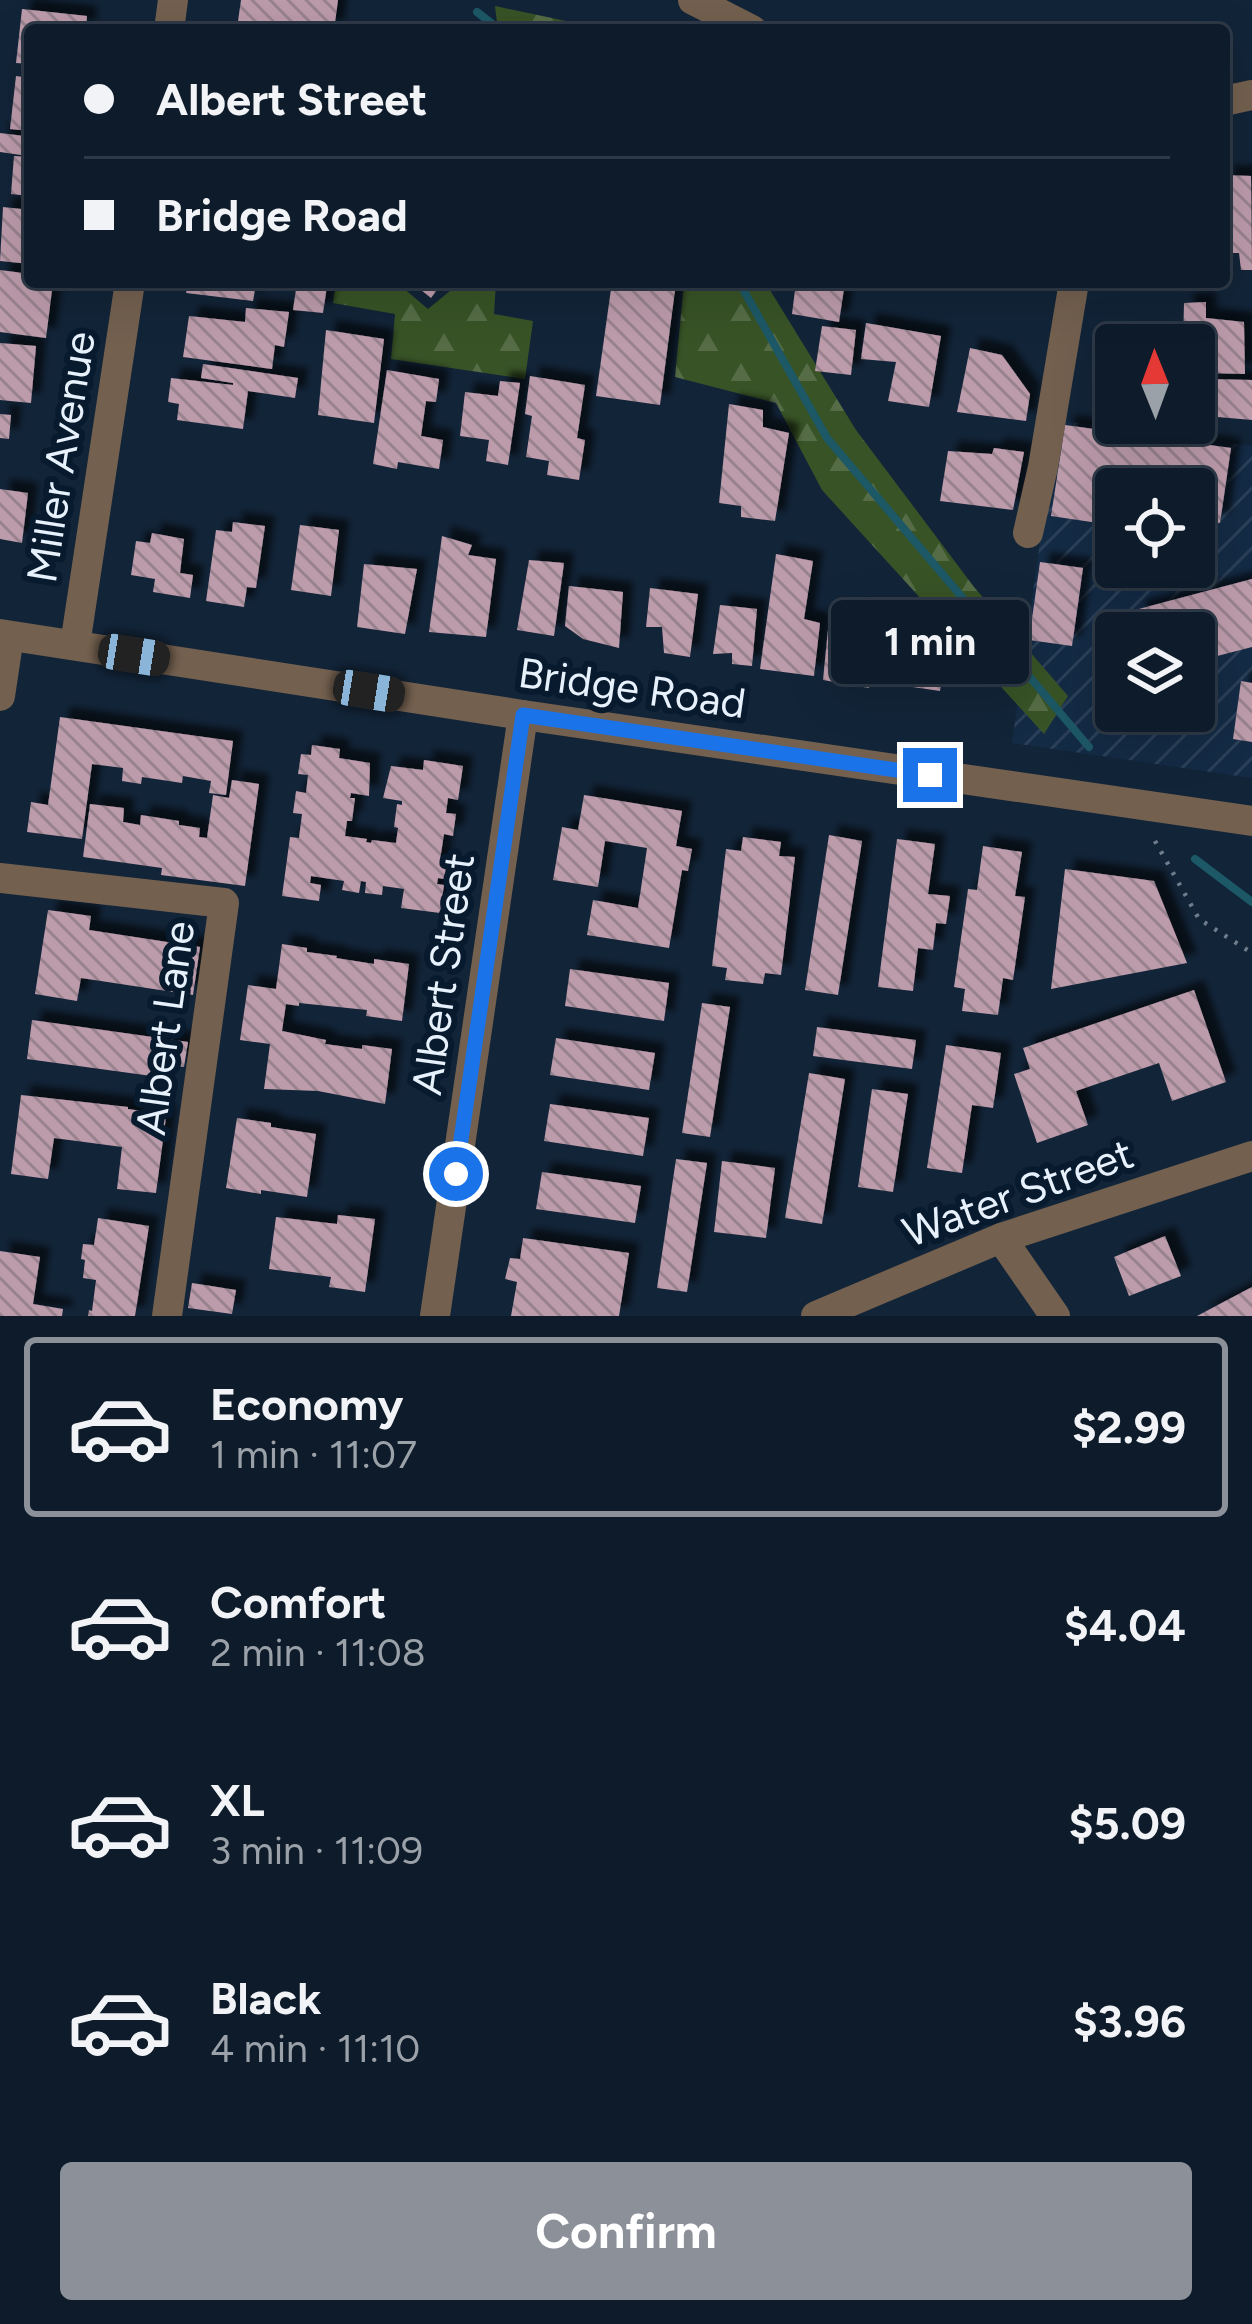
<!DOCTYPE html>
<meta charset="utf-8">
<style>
body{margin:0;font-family:Figtree,sans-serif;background:#1c2836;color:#f1f3f6;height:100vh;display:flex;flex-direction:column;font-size:45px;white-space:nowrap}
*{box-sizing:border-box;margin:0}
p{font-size:39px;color:#9ba1a8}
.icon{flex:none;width:66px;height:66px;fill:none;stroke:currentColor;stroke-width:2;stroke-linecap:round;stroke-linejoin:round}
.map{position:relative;height:1316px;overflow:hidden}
.sheet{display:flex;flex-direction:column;background:#0e1b2a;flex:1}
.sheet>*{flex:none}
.top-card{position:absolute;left:24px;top:24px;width:1206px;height:264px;border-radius:12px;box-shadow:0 12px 48px #0002,0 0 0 3px #2e3947;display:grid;align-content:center;height:264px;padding:0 60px;background:#0e1b2a}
.needle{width:78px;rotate:359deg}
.tools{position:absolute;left:1095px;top:324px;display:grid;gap:24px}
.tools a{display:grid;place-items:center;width:120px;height:120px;border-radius:12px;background:#0e1b2a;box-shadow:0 12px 48px #0002,0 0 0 3px #2e3947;font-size:60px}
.end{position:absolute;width:54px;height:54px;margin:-27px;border:15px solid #1a73e8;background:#fff;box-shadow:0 0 0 6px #fff}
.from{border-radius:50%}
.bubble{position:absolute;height:84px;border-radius:12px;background:#0e1b2a;box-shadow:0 12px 48px #0002,0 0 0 3px #2e3947;font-size:39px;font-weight:700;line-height:84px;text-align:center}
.car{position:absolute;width:36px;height:72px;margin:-36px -18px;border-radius:15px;box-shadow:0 0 9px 3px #0007;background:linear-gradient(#222 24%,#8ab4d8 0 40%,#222 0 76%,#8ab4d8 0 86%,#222 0)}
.top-card b{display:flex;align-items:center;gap:42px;height:114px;font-size:45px}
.top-card b+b{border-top:3px solid #2e3947}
.top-card i{width:30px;height:30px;background:#f1f3f6}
ul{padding:21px 0 0;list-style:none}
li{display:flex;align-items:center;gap:36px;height:180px;margin:0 24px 18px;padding:0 36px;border:6px solid transparent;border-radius:12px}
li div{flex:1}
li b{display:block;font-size:45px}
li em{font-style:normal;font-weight:700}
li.on{border-color:#8c9099}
li>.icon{width:108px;height:108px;stroke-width:1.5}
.primary-button{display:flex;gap:24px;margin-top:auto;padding:24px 60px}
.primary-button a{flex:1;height:138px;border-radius:12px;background:#8c9099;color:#fff;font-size:48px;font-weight:700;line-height:138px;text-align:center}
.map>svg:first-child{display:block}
.industrial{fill:url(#industrial-furrows);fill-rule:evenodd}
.forest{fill:url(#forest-firs)}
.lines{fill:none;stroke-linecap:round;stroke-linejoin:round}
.stream{stroke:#1d5866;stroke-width:8}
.building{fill:url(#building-back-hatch);filter:url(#shadow)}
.path{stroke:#6f7d8d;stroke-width:4.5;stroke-dasharray:3 9;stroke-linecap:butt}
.minor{stroke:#73604f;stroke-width:30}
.route{stroke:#1a73e8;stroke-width:15}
.labels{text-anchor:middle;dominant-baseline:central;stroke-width:12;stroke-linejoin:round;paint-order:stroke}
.street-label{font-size:42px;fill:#e7f1fc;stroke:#081a2e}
</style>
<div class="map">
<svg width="1252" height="1316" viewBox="0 0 1252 1316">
<defs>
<pattern id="industrial-furrows" width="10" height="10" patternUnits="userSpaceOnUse" patternTransform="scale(3)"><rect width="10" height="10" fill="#142b45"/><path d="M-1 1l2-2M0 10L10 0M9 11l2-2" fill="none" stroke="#2b4058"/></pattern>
<pattern id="forest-firs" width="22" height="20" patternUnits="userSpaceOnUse" patternTransform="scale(3)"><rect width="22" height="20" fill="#385326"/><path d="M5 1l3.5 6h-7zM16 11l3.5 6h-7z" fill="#556c46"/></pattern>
<pattern id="building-back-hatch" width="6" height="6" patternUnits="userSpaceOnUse" patternTransform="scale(3)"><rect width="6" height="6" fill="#bc9bab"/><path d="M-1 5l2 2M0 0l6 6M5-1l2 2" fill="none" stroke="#98828e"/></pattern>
<filter id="shadow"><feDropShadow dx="10" dy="-10" stdDeviation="3" flood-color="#0009"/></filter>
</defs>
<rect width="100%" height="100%" fill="#122438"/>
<path class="industrial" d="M1057 420 1252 446V778L1012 743ZM1116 489H1194V567H1116ZM1116 633H1194V711H1116Z"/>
<g class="forest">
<polygon points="495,6 566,21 570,30 498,30"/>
<polygon points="336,282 396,282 428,309 461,282 496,282 494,314 533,321 525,379 391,359 395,314 333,303"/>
<polygon points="684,282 765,282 856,430 974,587 1068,696 1044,734 822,490 776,403 675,377"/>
</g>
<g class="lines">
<g class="stream">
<polyline points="477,12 500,30"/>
<polyline points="739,282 827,438 1089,747"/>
<polyline points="1195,859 1252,902"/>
</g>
</g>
<g class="building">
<polygon points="241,0 338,0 334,30 237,28"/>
<polygon points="22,9 87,16 86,30 30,30 30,64 16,63"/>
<polygon points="16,76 30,78 30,131 10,129"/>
<polygon points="0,133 24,136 21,155 0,152"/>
<polygon points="14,156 30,157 30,196 11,194"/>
<polygon points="1224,175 1251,176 1252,270 1241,270 1239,253 1224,253"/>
<polygon points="3,207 30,210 30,264 0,261"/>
<polygon points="0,270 30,274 30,282 53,282 46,338 0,332"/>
<polygon points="188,282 251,282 251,290 255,290 253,301 186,293"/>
<polygon points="297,282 327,286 323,313 293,310"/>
<polygon points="411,282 443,282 431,298"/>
<polygon points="612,282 636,282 675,290 660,405 596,396"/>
<polygon points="796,282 845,282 839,322 792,314"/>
<polygon points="1206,302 1206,318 1244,322 1245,374 1204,373 1204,402 1194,401 1194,345 1183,345 1184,303"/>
<polygon points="246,308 289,312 284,347 275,345 272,369 183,357 189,316 245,322"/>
<polygon points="866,323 941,336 929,407 888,401 896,362 861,359"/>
<polygon points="822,326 856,330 851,375 815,371"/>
<polygon points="326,330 384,339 374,423 318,415"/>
<polygon points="0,343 36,346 31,403 0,400"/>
<polygon points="970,348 1002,355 1030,394 1026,421 957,412"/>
<polygon points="203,364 298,378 295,398 248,391 243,429 177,420 179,404 168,402 171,378 233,385 233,383 201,378"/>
<polygon points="387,370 439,379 436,402 426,401 421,436 443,440 439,469 398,462 397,469 373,464"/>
<polygon points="530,376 585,385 577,438 585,440 579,480 547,475 549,461 526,457 532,416 525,414"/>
<polygon points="1209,379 1252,380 1252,420 1206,416"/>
<polygon points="500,381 520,383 508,465 486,461 489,440 460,436 465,392 498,396"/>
<polygon points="729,404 763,410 763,427 789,433 775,521 741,517 741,506 719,503"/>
<polygon points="0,414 11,415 9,439 0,438"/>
<polygon points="1065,425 1231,448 1220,523 1194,519 1194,489 1116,489 1116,509 1100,506 1098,523 1051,516"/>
<polygon points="994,448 1024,452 1013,510 940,501 948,451 992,454"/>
<polygon points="0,489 28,493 22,543 0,539"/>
<polygon points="233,522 265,526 256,588 247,587 244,607 206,601 216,530 232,532"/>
<polygon points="300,525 339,530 331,596 291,590"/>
<polygon points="152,533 184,539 180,573 193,575 190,598 153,592 155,579 131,575 136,541 150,543"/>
<polygon points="442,536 472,545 468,555 496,559 486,637 429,632"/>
<polygon points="776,554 813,561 804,619 820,623 814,676 760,669"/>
<polygon points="529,560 564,563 554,636 517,630"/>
<polygon points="1040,562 1083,568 1072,646 1029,640"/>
<polygon points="364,564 417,569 405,634 357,627"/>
<polygon points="1252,579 1252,647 1194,662 1194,633 1142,633 1135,610"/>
<polygon points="569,586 623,592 619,648 583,639 565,626"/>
<polygon points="650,588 698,594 690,657 664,653 662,627 646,627"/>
<polygon points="720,605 757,609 752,666 732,664 732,653 713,654"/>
<polygon points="830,610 876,614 869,688 823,680"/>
<polygon points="893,625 926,631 925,645 948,650 940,691 885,683"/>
<polygon points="1241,681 1252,683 1252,742 1233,739"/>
<polygon points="60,717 233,741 226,795 209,793 211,781 183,776 182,783 142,777 141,784 122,781 123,768 92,764 82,839 27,832 31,802 48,805"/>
<polygon points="312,745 340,749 339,758 370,763 369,796 351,793 350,798 355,798 352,821 347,821 345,836 367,839 366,842 371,843 372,840 396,843 398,828 394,827 397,804 402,805 402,801 383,798 391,766 423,770 424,760 463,766 458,800 448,798 446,813 456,814 453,836 444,834 440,860 447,860 444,879 438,878 437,884 444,885 440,913 401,908 404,889 383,886 382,895 365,893 366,882 361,881 359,893 342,890 344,881 311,876 310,883 321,885 319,901 282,896 290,837 299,838 302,814 293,813 296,791 306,793 308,775 298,774 301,754 311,755"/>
<polygon points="232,780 259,784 245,886 161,875 162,868 83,857 90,804 124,808 123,822 140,825 141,815 179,821 179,825 200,828 199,837 207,838 213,795 229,798"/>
<polygon points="584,795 682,811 676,846 692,849 688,871 682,870 669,948 587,935 593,900 638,908 647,848 605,841 598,887 553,880 562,827 578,830"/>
<polygon points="829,835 862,841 838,995 805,990"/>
<polygon points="743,837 781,842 779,856 795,857 781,975 765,973 763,984 725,980 727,968 712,966 726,849 741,851"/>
<polygon points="897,839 935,844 928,894 950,896 946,924 936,923 933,950 918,948 913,991 878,987"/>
<polygon points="983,846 1022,852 1015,896 1025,897 1013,980 1003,978 998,1015 962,1011 965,989 954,987 968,889 977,890"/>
<polygon points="1065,869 1154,881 1187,963 1051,989"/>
<polygon points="48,910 91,916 89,930 200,947 193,995 81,978 77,1001 35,994"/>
<polygon points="282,944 307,948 307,952 337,956 336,958 374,964 374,959 409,964 402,1021 366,1016 367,1010 299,1003 299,1006 286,1004 282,1031 326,1040 325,1044 362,1049 362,1045 392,1049 385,1104 318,1091 264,1089 270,1044 240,1040 248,985 276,989"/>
<polygon points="570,969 669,983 664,1021 565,1006"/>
<polygon points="1194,990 1226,1082 1172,1101 1159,1063 1076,1091 1088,1125 1037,1143 1014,1074 1030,1069 1023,1048"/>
<polygon points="702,1003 730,1007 710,1137 682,1133"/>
<polygon points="32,1020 188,1042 184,1067 161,1064 159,1077 27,1059"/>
<polygon points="817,1027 916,1040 912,1069 813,1056"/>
<polygon points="556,1038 655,1053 649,1090 550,1075"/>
<polygon points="946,1045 1001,1053 993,1108 972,1105 962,1173 927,1168"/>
<polygon points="809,1073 845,1079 822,1224 785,1218"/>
<polygon points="872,1089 908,1094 893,1192 858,1187"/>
<polygon points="21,1095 128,1107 128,1109 163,1114 166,1117 156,1193 117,1189 122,1147 54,1138 48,1179 11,1174"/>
<polygon points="550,1104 649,1118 643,1156 544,1141"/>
<polygon points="237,1118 271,1123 271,1127 316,1134 307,1197 261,1190 261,1194 226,1188"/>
<polygon points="676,1159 707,1163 687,1292 657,1288"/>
<polygon points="722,1161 775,1168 766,1238 714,1232"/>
<polygon points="542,1172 641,1186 635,1223 536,1209"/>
<polygon points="338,1215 375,1219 365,1292 329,1287 331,1277 269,1269 276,1217 337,1224"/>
<polygon points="98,1218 149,1226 135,1316 88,1316 89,1310 92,1311 96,1280 83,1278 85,1260 81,1259 83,1244 94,1245"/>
<polygon points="1165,1236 1181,1276 1129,1296 1114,1257"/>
<polygon points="523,1238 629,1253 619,1316 511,1316 517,1282 505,1279 510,1258 520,1259"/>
<polygon points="0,1251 40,1257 33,1304 63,1309 62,1316 0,1316"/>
<polygon points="192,1283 236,1290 232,1314 188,1308"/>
<polygon points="1252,1287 1252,1316 1197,1316"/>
</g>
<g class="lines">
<polyline class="path" points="1155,841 1199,919 1252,953"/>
<g class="minor">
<polyline points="693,0 752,30"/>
<polyline points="169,30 173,0"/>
<polyline points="1224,101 1252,95"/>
<polyline points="1028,533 1043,467 1074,282"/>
<polyline points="0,634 523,715 1252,821"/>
<polyline points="75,645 130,282"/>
<polyline points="0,696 9,636"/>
<polyline points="0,878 224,903 167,1316"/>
<polyline points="1001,1238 1055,1316"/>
<polyline points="435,1316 523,715"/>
<polyline points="816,1316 1001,1238 1252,1156"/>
</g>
</g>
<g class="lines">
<polyline class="route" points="456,1174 523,715 930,775"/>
</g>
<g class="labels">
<g class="street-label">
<text transform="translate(61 457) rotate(-81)">Miller Avenue</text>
<text transform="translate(632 688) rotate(8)">Bridge Road</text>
<text transform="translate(443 974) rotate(-82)">Albert Street</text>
<text transform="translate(165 1028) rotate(-82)">Albert Lane</text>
<text transform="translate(1018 1193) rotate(-20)">Water Street</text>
</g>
</g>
</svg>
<div class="tools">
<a><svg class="needle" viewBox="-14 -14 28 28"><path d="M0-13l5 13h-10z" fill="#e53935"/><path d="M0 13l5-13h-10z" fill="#9ba1a8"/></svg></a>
<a><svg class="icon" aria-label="locate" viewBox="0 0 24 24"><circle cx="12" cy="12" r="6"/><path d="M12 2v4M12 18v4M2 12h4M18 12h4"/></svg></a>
<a><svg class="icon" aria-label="layers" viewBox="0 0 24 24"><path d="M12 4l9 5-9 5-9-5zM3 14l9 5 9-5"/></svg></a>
</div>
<i class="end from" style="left:456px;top:1174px"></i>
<i class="end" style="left:930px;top:775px"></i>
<div class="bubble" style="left:831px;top:600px;width:198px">1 min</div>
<i class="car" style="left:134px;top:655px;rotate:99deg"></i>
<i class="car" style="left:369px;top:691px;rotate:99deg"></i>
<div class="top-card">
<b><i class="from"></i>Albert Street</b>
<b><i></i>Bridge Road</b>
</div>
</div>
<section class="sheet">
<ul>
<li class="on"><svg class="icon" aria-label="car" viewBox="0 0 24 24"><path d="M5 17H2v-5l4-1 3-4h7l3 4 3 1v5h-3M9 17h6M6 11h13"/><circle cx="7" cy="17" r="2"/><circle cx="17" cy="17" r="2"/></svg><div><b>Economy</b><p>1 min · 11:07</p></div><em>$2.99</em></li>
<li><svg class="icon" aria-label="car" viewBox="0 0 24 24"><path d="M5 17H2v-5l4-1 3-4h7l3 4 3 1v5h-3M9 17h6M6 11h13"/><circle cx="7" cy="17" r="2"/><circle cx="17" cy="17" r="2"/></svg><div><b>Comfort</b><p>2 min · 11:08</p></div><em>$4.04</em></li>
<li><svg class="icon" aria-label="car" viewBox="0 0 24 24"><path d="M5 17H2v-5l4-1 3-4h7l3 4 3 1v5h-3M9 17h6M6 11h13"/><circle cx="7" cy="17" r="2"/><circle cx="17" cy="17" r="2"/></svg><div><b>XL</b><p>3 min · 11:09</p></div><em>$5.09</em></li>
<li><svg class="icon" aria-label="car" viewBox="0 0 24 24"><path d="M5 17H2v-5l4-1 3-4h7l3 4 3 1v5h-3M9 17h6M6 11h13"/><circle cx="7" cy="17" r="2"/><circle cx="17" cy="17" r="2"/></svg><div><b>Black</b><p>4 min · 11:10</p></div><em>$3.96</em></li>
</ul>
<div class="primary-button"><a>Confirm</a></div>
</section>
